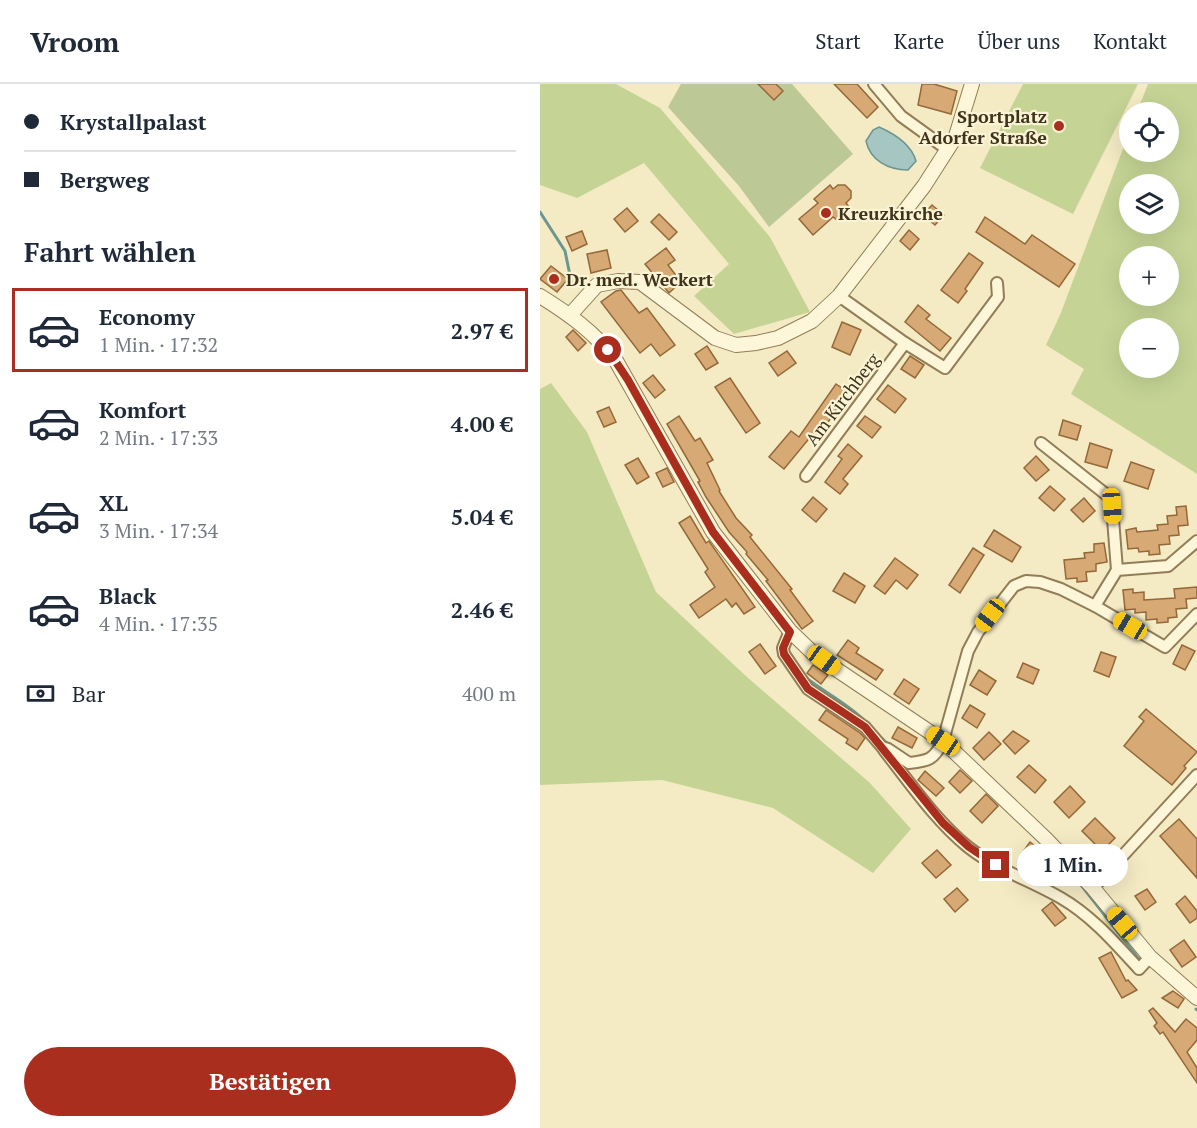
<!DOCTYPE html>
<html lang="de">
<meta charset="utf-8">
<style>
body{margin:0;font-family:"PT Serif",serif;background:#f2f2f3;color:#1f2937;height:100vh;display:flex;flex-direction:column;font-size:22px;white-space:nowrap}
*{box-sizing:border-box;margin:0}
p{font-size:20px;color:#747a83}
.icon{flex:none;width:33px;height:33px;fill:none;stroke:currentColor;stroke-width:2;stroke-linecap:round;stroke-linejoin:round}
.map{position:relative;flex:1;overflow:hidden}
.drawer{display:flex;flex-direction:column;background:#fff;width:540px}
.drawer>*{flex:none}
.guide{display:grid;align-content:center;height:132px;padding:0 24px;background:#fff}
.buttons{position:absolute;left:579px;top:18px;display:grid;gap:12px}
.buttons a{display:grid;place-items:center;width:60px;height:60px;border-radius:50%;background:#fff;box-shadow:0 6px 24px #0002;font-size:30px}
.end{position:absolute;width:27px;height:27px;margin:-14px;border:8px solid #a92e1e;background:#fff;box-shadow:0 0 0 3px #fff}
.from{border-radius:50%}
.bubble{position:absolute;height:42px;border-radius:21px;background:#fff;box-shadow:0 6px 24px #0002;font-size:20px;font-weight:700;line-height:42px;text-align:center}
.car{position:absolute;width:18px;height:36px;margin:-18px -9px;border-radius:8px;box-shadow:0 0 4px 2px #0007;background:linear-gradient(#f5c518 24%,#345 0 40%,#f5c518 0 76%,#345 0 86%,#f5c518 0)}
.guide b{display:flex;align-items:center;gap:21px;height:57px;font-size:22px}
.guide b+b{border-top:2px solid #e0e1e3}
.guide i{width:15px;height:15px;background:#1f2937}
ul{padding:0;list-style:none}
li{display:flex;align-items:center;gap:18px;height:84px;margin:0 12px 9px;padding:0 12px;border:3px solid transparent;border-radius:0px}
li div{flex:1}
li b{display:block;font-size:22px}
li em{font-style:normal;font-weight:700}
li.current{border-color:#a92e1e}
li>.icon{width:54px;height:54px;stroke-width:1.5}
h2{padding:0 24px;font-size:27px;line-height:72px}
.pay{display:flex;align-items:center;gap:15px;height:66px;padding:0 24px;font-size:22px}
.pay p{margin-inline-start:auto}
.action{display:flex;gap:12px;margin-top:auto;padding:12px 24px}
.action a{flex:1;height:69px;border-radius:36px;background:#a92e1e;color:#fff;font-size:24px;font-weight:700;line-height:69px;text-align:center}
header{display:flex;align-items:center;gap:36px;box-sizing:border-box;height:84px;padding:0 30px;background:#fff;border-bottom:2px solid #e0e1e3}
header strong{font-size:28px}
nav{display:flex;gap:33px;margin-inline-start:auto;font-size:21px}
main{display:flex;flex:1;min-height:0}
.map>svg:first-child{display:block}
.green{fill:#c5d495;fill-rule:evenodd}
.cemetery{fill:#bcc895}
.water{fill:#a6c6c1;stroke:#6b9691;stroke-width:1.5}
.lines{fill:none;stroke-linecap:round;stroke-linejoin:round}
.stream{stroke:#6b9691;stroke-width:3}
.building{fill:#d7a974;stroke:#946839;stroke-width:1.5}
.minor-casing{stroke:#927d57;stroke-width:14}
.tertiary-casing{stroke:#927d57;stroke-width:16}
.minor{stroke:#fdf6d9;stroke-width:10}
.tertiary{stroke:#fdf6d9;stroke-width:14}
.route{stroke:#a92e1e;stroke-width:8}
.poi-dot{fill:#a92e1e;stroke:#faf4d4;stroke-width:2}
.labels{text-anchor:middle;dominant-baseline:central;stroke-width:4.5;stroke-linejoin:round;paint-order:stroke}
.poi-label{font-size:18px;font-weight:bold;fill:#40321d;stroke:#faf4d4;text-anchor:start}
.street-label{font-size:18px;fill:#40321d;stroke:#faf4d4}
</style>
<header>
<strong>Vroom</strong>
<nav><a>Start</a><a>Karte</a><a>Über uns</a><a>Kontakt</a></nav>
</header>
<main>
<section class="drawer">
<div class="guide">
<b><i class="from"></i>Krystallpalast</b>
<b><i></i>Bergweg</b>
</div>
<h2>Fahrt wählen</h2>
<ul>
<li class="current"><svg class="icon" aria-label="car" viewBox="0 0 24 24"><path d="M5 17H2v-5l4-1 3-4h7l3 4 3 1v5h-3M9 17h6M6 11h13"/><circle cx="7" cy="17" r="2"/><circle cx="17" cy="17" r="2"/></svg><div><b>Economy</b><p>1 Min. · 17:32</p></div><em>2.97 €</em></li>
<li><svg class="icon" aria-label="car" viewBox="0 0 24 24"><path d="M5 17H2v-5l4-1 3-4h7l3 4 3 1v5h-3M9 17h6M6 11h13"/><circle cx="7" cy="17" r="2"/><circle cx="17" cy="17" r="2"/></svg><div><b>Komfort</b><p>2 Min. · 17:33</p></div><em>4.00 €</em></li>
<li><svg class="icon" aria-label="car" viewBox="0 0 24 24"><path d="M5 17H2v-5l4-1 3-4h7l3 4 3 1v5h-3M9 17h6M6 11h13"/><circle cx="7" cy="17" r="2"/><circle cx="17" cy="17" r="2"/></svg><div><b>XL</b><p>3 Min. · 17:34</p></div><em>5.04 €</em></li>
<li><svg class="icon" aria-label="car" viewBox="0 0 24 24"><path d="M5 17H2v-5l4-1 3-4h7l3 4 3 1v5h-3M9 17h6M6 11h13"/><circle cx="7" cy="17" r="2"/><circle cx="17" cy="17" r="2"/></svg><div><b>Black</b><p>4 Min. · 17:35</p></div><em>2.46 €</em></li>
</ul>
<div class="pay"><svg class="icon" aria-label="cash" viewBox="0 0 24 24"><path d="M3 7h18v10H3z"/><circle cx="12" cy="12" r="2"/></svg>Bar<p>400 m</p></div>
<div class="action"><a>Bestätigen</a></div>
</section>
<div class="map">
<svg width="657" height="1044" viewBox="0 0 657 1044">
<rect width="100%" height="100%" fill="#f4ebc4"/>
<g class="green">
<polygon points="0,0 76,0 120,24 230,153 270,228 194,250 154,212 189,180 104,79 37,114 0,101"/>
<polygon points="483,0 598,0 533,130 440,84"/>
<path d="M608 0H657V390L531 310 544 285 506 261 520 231 589 49 590 68H628V28H597ZM590 100H628V140H590ZM590 172H628V212H590ZM590 244H628V284H590Z"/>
<polygon points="11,299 47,348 116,508 207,593 330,699 371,745 333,789 233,724 122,696 0,701 0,305"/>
</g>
<polygon class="cemetery" points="141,0 252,0 313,70 229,143 199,102 128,23"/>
<path class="water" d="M339 43C355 50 371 60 376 77L368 86C348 86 330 76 326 57L333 46Z"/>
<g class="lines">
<g class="stream">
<polyline points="0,128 25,167 32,201"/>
<path d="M265 593C285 609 309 620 327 639"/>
<polyline points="335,648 348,660"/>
<polyline points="538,797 599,875"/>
<polyline points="656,925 657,926"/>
</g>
</g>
<g class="building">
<polygon points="218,0 236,0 243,7 234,16"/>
<polygon points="294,0 317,0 338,23 327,34"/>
<polygon points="382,0 394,0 417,7 411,30 378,21"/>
<polygon points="290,101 293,105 298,101 305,101 311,107 311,114 306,119 310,124 297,136 293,133 273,151 259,135 278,119 274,115"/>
<polygon points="392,121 404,131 395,141 383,131"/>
<polygon points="87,124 98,137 85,148 74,135"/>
<polygon points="119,130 137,148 129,156 111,138"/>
<polygon points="445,133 485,160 492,151 535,180 519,203 436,148"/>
<polygon points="369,146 379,155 370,166 360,157"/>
<polygon points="42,147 47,160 32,167 26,153"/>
<polygon points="126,164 135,176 128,181 141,198 129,209 105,180"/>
<polygon points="67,166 71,184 51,189 47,170"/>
<polygon points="429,169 443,179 425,205 427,207 418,219 401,206"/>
<polygon points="11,182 28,195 17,208 0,195"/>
<polygon points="81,206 99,229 107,224 135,261 120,272 111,260 100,269 61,218 76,207"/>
<polygon points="378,221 390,231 386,235 411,254 400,267 365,238"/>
<polygon points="302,238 321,246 310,271 292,263"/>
<polygon points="33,246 46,259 38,267 26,253"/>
<polygon points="167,262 178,279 166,286 155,270"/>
<polygon points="247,267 256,279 238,292 229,279"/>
<polygon points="370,272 384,281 375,294 361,285"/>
<polygon points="113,291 125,306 115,314 103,299"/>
<polygon points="190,294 220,339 206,349 175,303"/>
<polygon points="296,300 308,308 277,355 272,351 244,385 229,373 251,347 259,353"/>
<polygon points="348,301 366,315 355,329 337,315"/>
<polygon points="69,323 76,338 64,343 57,328"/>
<polygon points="139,332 155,357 160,354 173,376 167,379 180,406 179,407 196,434 212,451 210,453 252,505 250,506 273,537 262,545 226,497 228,496 206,470 207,468 189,448 166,413 158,398 160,397 127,340"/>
<polygon points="325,332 341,343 332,354 317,342"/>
<polygon points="523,336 541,342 537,356 519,351"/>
<polygon points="550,359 572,366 567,384 545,378"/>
<polygon points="308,360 322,372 303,395 308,400 300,410 285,398 302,375 298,372"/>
<polygon points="496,372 509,386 496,397 484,384"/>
<polygon points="98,374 109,393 97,400 85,381"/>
<polygon points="591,378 614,386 608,405 584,397"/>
<polygon points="127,384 134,398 123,403 116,389"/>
<polygon points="510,402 525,415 514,427 499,414"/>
<polygon points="273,413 287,425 276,438 262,426"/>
<polygon points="544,414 555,427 543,438 531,426"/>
<polygon points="646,422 648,441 638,442 639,451 629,452 630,460 619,461 620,470 609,471 609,467 599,468 598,464 588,465 586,446 596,444 597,448 618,446 617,441 628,440 627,432 637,431 636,423"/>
<polygon points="150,432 166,459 169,457 215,523 204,530 196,519 192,523 186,515 159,534 150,521 175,503 165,488 168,485 139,439"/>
<polygon points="454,446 481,463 472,478 444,462"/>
<polygon points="564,459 567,478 556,480 556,487 546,488 547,497 537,498 537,494 526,495 524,476 545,474 544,469 554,468 554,460"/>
<polygon points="433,464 444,471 420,509 409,501"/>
<polygon points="355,474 378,491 367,505 356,496 345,510 334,502"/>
<polygon points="304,489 325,502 315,519 293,507"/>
<polygon points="657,503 657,514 646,515 647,524 636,525 637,533 628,534 628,538 617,539 617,535 606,536 606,528 595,529 595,525 585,526 583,506 593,505 593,509 604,508 604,516 635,514 634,505"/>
<polygon points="308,556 319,564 316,569 343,586 336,596 297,571"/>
<polygon points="220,560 236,582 225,590 209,568"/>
<polygon points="642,561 655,567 645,586 633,580"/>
<polygon points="561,568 576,573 569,593 554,587"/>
<polygon points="483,579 499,586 493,600 477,593"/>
<polygon points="273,581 288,591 281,600 267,589"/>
<polygon points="439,586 456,597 447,611 430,601"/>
<polygon points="364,595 379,605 369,620 354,610"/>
<polygon points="430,621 445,630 437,644 422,634"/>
<polygon points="606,625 657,668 644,682 646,684 632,701 584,662 604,637 599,633"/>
<polygon points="286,626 320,649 325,654 317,666 306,659 308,655 279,636"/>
<polygon points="358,643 377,654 372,664 352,654"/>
<polygon points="473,647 489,657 475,670 463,657"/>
<polygon points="449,648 461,660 444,676 433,664"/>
<polygon points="489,681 506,696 495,709 477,693"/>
<polygon points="420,686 432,697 420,709 409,698"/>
<polygon points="385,687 404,704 396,712 378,696"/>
<polygon points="530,702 545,718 529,734 514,718"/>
<polygon points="446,710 458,722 442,739 430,727"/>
<polygon points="555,734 575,754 562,767 542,747"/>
<polygon points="639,735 657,755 657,794 620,752"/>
<polygon points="490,758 514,776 525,787 512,799 502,788 505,786 482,769"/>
<polygon points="397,766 411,781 396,794 382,779"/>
<polygon points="417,804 428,816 415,828 404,815"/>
<polygon points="607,805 616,818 605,826 595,812"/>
<polygon points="645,812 657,827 657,834 650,839 636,820"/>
<polygon points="512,818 526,834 515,842 502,826"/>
<polygon points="644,856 656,873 642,883 630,866"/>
<polygon points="571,868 586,897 588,896 597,906 582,914 559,874"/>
<polygon points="633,907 644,915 638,924 622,914"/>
<polygon points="613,924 635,948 646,935 657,944 657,956 647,968 657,984 657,999 623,948 620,950 614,942 617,939 609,927"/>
</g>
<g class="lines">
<g class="minor-casing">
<g id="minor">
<polyline points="334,0 361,32 408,66"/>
<polyline points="299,212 365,259 405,284 458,213 457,199"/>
<polyline points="501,359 568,412 572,422 577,486"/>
<polyline points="266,392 365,259"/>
<polyline points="555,522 577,486 628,482 657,457"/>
<path d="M250 547 243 564 244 570 268 605 325 643 342 663 348 665 369 679C388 677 394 676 403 657L428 567 438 548 474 502 486 497 500 498 521 505 555 522 625 563 657 530"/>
<path d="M344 666C370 699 395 736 428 763 457 786 490 796 521 814 552 832 575 859 599 885L610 873"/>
<polyline points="553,804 657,691"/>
</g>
</g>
<g class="tertiary-casing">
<g id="tertiary">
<path d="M0 212C29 230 54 248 75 275L173 448 250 547 275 571 403 657 506 755 553 804 610 873 657 914"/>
<polyline points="30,231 57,201 78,197 100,198 175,254 196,261 216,259 238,254 272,237 299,212 384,102 416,52 432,0"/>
</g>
</g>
<use href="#minor" class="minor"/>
<use href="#tertiary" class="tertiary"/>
</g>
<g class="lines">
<polyline class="route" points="68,266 88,296 173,448 250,548 243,564 244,570 268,605 325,643 403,739 429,763 456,781"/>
</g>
<g class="poi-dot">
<circle cx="519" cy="42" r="6"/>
<circle cx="286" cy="129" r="6"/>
<circle cx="14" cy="195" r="6"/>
</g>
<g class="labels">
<g class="poi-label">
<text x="507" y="32" text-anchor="end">Sportplatz<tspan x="507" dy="21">Adorfer Straße</tspan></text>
<text x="298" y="129">Kreuzkirche</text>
<text x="26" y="195">Dr. med. Weckert</text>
</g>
<g class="street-label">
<text transform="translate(302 315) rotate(-53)">Am Kirchberg</text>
</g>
</g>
</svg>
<div class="buttons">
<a><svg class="icon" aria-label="locate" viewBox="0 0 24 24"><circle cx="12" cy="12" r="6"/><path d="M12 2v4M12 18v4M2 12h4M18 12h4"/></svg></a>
<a><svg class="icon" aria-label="layers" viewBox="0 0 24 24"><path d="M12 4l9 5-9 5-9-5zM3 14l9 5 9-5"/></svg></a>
<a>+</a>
<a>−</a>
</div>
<i class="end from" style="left:68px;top:266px"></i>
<i class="end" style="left:456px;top:781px"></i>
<div class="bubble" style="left:477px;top:760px;width:111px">1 Min.</div>
<i class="car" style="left:572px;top:422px;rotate:176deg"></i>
<i class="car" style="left:450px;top:531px;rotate:217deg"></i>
<i class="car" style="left:590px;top:542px;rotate:300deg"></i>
<i class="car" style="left:284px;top:576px;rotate:126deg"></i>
<i class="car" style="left:403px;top:657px;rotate:304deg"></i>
<i class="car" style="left:582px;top:839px;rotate:320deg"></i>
</div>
</main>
